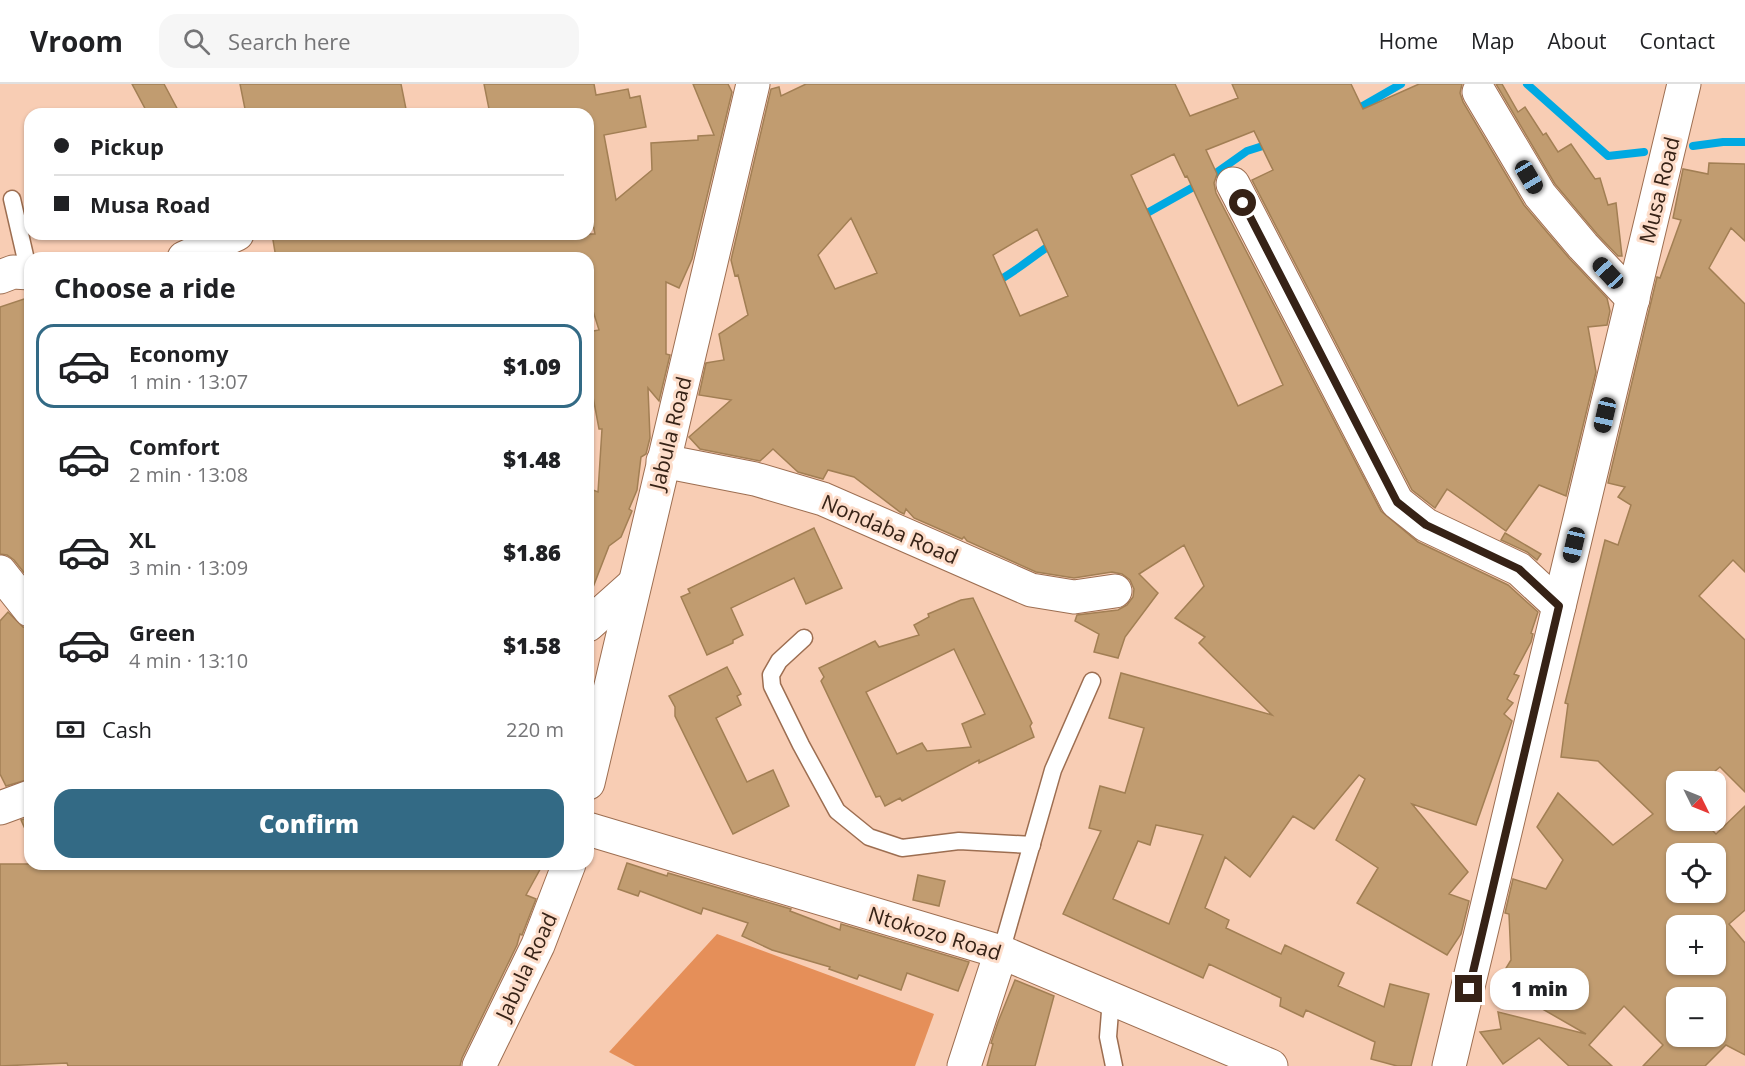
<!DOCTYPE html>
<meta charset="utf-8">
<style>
body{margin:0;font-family:"Open Sans",sans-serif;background:#f6f6f6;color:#202124;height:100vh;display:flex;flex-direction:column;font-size:22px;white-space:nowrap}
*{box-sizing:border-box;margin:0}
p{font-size:20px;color:#757577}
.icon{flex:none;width:33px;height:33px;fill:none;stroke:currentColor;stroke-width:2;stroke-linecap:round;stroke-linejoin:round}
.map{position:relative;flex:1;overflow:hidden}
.panel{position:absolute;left:24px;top:168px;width:570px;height:618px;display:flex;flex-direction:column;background:#fff;border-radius:18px;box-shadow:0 2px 4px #0004}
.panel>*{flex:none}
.hud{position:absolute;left:24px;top:24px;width:570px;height:132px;border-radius:18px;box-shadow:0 2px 4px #0004;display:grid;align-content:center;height:132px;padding:0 30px;background:#fff}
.needle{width:39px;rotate:133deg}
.buttons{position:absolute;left:1666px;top:687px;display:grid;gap:12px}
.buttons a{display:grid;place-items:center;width:60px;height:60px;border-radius:12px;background:#fff;box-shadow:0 2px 4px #0004;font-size:30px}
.end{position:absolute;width:27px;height:27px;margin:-14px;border:8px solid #362216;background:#fff;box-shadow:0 0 0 3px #fff}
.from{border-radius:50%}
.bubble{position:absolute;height:42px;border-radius:18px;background:#fff;box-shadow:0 2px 4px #0004;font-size:20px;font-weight:800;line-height:42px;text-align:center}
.car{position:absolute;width:18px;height:36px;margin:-18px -9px;border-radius:8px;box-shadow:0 0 4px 2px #0007;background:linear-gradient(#222 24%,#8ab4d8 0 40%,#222 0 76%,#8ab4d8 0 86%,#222 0)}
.hud b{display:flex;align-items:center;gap:21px;height:57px;font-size:22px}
.hud b+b{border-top:2px solid #e0e0e0}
.hud i{width:15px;height:15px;background:#202124}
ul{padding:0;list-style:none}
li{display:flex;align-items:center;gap:18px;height:84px;margin:0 12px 9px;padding:0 18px;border:3px solid transparent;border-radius:18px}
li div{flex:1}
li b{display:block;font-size:22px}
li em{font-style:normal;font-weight:800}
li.on{border-color:#336a85}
li>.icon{width:54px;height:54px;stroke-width:1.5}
h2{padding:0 30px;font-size:27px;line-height:72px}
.pay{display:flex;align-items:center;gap:15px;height:66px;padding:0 30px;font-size:22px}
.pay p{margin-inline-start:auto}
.cta{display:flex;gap:12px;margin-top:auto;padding:12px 30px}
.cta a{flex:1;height:69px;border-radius:18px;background:#336a85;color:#fff;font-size:24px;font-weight:800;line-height:69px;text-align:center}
header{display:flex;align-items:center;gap:36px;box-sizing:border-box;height:84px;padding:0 30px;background:#fff;border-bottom:2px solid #e0e0e0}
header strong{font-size:28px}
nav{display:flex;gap:33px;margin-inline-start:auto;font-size:21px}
.search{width:420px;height:54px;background:#f6f6f6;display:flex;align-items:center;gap:15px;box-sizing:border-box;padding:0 21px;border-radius:18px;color:#757577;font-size:22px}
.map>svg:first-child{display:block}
.green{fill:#e58f59}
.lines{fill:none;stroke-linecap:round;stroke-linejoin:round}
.stream{stroke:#00a9e2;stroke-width:8}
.building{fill:#c19c70;stroke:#a27f54;stroke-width:1.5;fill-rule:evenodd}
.lane-casing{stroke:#9d6e51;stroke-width:19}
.street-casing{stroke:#9d6e51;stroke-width:35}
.lane{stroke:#fff;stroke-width:16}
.street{stroke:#fff;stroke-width:33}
.route{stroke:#362216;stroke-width:8}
.labels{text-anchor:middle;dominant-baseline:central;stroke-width:6;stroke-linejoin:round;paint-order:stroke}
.street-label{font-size:21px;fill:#362216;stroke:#fdddca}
</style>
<header>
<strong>Vroom</strong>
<div class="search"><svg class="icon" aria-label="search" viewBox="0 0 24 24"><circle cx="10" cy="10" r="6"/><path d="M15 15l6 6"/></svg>Search here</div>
<nav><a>Home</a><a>Map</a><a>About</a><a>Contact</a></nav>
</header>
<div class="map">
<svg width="1745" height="982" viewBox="0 0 1745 982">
<rect width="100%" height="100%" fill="#f8cdb4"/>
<polygon class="green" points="717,850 934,930 915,982 635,982 609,968"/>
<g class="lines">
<g class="stream">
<polyline points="1527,0 1608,72 1644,68"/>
<polyline points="1354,27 1401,0"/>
<polyline points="1693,62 1723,58 1745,58"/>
<polyline points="1140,133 1206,96 1247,67 1272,59"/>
<path d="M994 199C1016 188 1034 171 1055 158"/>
</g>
</g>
<g class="building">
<polygon points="132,0 164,0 180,30 148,30"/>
<polygon points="240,0 401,0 407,30 246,30"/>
<polygon points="484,0 594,0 596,11 628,5 630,14 640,12 646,43 604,51 616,116 652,86 651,59 698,56 698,52 714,51 693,0 728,0 732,8 692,175 679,204 666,198 666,270 670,271 659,317 648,304 650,354 646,370 641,373 637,406 629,425 632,427 621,453 609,462 590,511 588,511 588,404 598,408 602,345 599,345 588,286 588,248 599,246 588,211 588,174 276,174 272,150 595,150 588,115 588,30 490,30"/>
<path d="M806 0H1175L1190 32 1238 14 1232 0H1351L1363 25 1419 0H1462L1460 9 1463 18 1524 121 1569 174 1607 214 1610 227 1607 241 1588 243 1596 288 1566 412 1539 401 1506 447 1447 405 1435 424 1412 406 1252 96 1273 86 1254 47 1206 66 1217 90 1214 99 1216 109 1381 427 1418 458 1508 501 1538 528 1531 549 1533 550 1531 558 1514 590 1519 592 1507 615 1513 619 1504 630 1512 637 1476 741 1412 720 1468 788 1449 810 1469 817 1461 850 1447 871 1357 819 1378 784 1336 756 1365 695 1359 691 1314 745 1293 732 1250 793 1225 773 1205 824 1229 836 1226 844 1281 870 1285 861 1344 889 1338 902 1384 923 1390 900 1429 910 1411 982H1397L1371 975 1375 958 1306 926 1303 933 1280 922 1281 914 1209 880 1203 894 1063 830 1101 747 1089 744 1100 702 1125 709 1144 644 1109 634 1121 589 1272 631 1199 559 1205 553 1175 534 1204 502 1184 461 1139 490 1158 509 1125 553 1118 574 1094 568 1099 550 1075 537 1077 531 1118 526 1127 521 1133 513 1134 505 1130 496 1122 490 1112 488 1074 494 1036 488 967 457 964 453 962 455 914 434 906 425 904 430 900 428 854 393 828 386 823 395 798 388 773 365 760 377 700 365 689 353 731 316 699 311 706 279 724 276 719 250 748 231 738 191 735 192 731 176 771 5 779 3 781 12ZM1174 70 1185 93 1187 92 1283 301 1238 322 1131 91ZM851 134 877 189 835 205 818 171ZM1037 145 1068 212 1020 232 993 171ZM1156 741 1203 751 1169 840 1113 815 1138 757 1150 761Z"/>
<polygon points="1496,0 1502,0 1518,28 1525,23 1543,51 1546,49 1558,68 1571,60 1595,95 1600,94 1608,121 1616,119 1622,172 1618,172 1597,150 1555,100"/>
<path d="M1709 79 1745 80V157L1731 144 1709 184 1745 220V488L1733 476 1699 512 1745 556V708L1720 683 1702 698H1677V736H1702L1716 750 1745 722V826L1729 840 1745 859V971L1726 961 1705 982H1643L1663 961 1624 922 1589 961 1612 982H1569L1539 954 1503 980 1480 948 1501 945 1498 928 1586 950 1497 899 1511 876 1509 830 1505 829 1513 795 1546 805 1563 776 1537 743 1558 709 1613 761 1653 730 1598 677 1561 673 1568 620 1565 619 1605 456 1618 461 1631 421 1618 413 1625 403 1608 399 1657 193 1660 194 1681 136 1673 134 1683 85 1708 90ZM1677 770H1716V808H1677ZM1677 842H1716V880H1677ZM1677 914H1716V952H1677Z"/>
<polygon points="30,213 30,496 14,476 7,471 0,470 0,223"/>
<polygon points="814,444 842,504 806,520 794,494 731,524 743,551 733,556 733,559 707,571 681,513 690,509 688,505"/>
<polygon points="1505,449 1541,470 1537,476 1527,468 1501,456"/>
<path d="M973 514 1032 639 1030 642 1034 653 979 679V676L902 717 900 714 885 722 880 712 876 713 821 597 824 593 819 584 875 557 879 563 919 551 914 541 929 533 928 530 961 516ZM954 565 985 630 962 640 971 663 927 667 922 659 897 670 866 608Z"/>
<polygon points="8,528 23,543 30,544 30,695 6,702 0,690 0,537"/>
<polygon points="727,583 741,610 737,612 741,621 716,634 747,698 773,686 789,722 733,750 675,632 675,623 669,612"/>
<polygon points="30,733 30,756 21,736"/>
<polygon points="627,779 667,792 668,789 791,825 790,827 840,846 841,840 969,878 958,907 907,889 901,906 859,891 857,895 829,885 830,883 772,866 742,852 748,839 703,824 701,830 640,807 638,812 618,805"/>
<polygon points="0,780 543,780 526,811 536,815 522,851 520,850 517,861 462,974 460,982 68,982 67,979 0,982"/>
<polygon points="918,791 945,797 939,822 913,816"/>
<polygon points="1015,896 1054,912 1035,982 987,982 993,960 991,959 998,938"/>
</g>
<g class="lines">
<g class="lane-casing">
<g id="lane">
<polyline points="12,115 29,189"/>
<polyline points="804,554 779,577 771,591 772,602 801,661 837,727 869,753 902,764 959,757 1032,761"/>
<polyline points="1001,868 1053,686 1092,597"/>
<polyline points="1111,915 1108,953 1114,982"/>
</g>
</g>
<g class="street-casing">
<g id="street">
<polyline points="1479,8 1540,111 1583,162 1633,215"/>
<polyline points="1233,100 1397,418 1426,441 1519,485 1559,522"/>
<polyline points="184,174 237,150"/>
<polyline points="0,193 13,188 30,189"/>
<polyline points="663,377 755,395 823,415 1031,506 1074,513 1115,507"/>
<polyline points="0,488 30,526"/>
<polyline points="588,541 634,500"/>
<polyline points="588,699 753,0"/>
<polyline points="0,724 30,713"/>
<polyline points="588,745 1001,868 1271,982"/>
<polyline points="479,982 538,861 569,780"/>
<polyline points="964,982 1001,868"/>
<polyline points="1449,982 1684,0"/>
</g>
</g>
<use href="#lane" class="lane"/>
<use href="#street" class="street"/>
</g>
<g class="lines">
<polyline class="route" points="1243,119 1397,418 1426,441 1519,485 1559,522 1469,905"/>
</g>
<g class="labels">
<g class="street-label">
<text transform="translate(1659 106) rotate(-76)">Musa Road</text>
<text transform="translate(670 349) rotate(-76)">Jabula Road</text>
<text transform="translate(890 445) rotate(23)">Nondaba Road</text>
<text transform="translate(935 849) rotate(17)">Ntokozo Road</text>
<text transform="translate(526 882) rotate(-65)">Jabula Road</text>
</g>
</g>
</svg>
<div class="buttons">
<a><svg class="needle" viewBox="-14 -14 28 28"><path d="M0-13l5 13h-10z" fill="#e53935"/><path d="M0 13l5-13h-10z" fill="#757577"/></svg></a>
<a><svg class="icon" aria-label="locate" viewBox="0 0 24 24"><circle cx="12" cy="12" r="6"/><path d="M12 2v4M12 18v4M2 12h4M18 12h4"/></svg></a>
<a>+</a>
<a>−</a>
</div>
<i class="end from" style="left:1243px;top:119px"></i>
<i class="end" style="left:1469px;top:905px"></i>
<div class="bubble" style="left:1490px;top:884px;width:99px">1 min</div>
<i class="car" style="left:1529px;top:93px;rotate:149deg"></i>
<i class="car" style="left:1608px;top:189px;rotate:317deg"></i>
<i class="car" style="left:1605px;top:331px;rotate:193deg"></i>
<i class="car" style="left:1574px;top:461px;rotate:193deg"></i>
<div class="hud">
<b><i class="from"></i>Pickup</b>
<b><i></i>Musa Road</b>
</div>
<section class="panel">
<h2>Choose a ride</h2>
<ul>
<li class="on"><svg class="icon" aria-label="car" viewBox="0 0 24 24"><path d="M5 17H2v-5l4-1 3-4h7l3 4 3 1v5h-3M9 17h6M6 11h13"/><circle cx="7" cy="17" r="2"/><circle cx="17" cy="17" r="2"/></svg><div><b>Economy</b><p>1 min · 13:07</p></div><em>$1.09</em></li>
<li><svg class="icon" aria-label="car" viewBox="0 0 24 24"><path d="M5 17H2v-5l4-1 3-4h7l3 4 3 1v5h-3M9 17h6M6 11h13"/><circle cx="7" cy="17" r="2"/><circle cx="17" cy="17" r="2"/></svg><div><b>Comfort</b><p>2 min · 13:08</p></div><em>$1.48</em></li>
<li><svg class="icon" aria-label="car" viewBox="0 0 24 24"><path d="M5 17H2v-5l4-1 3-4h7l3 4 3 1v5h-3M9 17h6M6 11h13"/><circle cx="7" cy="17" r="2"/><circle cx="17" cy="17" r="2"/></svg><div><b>XL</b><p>3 min · 13:09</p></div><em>$1.86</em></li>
<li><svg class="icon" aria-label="car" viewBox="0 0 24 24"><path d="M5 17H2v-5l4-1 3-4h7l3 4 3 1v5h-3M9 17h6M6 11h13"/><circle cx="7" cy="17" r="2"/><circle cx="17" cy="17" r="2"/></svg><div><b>Green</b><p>4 min · 13:10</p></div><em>$1.58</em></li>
</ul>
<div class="pay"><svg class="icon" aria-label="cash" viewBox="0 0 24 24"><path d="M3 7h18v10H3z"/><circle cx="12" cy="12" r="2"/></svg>Cash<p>220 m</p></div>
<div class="cta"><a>Confirm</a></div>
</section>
</div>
